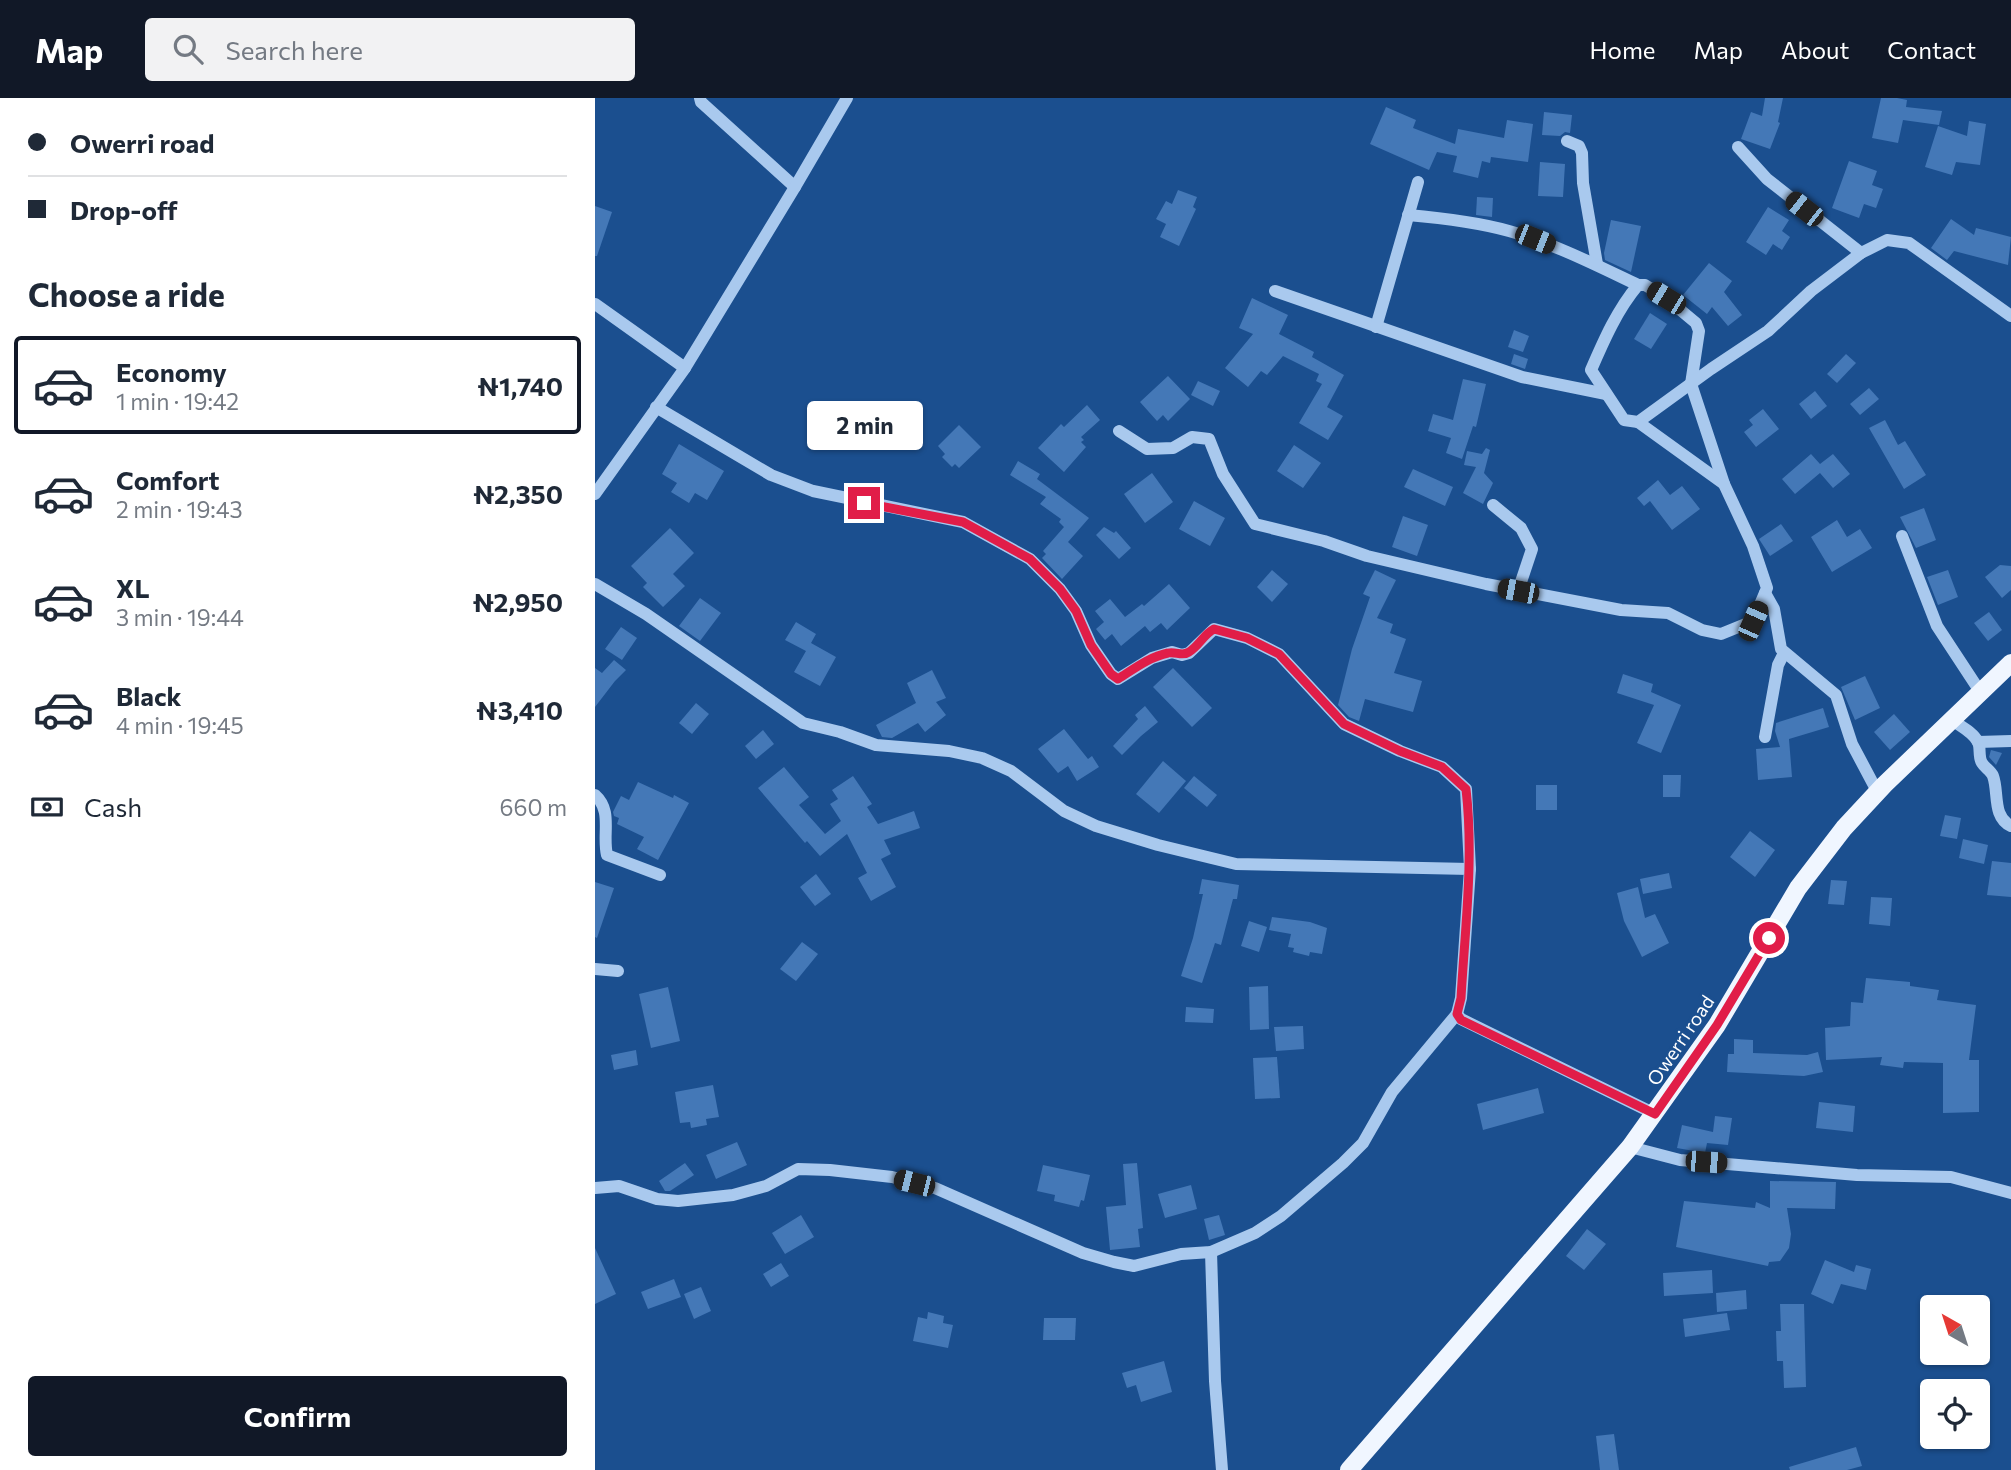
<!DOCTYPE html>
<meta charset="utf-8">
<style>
body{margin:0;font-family:Commissioner,sans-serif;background:#f2f2f3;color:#1f2937;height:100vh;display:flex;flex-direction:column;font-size:26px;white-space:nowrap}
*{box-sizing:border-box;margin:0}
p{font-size:23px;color:#747a83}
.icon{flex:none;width:38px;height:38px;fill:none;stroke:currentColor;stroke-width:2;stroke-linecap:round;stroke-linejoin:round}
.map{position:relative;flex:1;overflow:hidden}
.panel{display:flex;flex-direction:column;background:#fff;width:595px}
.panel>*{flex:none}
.guide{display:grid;align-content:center;height:154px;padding:0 28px;background:#fff}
.needle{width:46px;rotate:321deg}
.fabs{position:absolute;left:1325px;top:1197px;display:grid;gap:14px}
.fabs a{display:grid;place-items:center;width:70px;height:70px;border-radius:7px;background:#fff;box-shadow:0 2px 5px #0004;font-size:35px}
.end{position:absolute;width:32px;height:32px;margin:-16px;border:9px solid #e11d48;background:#fff;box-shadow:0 0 0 4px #fff}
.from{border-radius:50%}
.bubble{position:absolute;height:49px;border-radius:7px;background:#fff;box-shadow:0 2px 5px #0004;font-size:23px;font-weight:700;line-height:49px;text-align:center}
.car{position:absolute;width:21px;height:42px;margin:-21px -10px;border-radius:9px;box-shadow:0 0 5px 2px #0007;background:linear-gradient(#222 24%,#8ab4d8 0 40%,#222 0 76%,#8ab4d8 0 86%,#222 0)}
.guide b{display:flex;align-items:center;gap:24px;height:66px;font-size:26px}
.guide b+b{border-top:2px solid #e0e1e3}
.guide i{width:18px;height:18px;background:#1f2937}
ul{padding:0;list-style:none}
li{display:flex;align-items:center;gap:21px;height:98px;margin:0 14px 10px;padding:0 14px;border:4px solid transparent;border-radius:7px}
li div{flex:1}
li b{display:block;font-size:26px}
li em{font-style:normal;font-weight:700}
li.current{border-color:#111827}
li>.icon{width:63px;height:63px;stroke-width:1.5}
h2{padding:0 28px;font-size:32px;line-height:84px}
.pay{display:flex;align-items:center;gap:18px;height:77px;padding:0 28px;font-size:26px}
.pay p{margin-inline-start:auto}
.action{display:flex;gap:14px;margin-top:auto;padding:14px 28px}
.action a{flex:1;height:80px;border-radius:7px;background:#111827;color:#fff;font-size:28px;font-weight:700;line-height:80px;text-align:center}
header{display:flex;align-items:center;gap:42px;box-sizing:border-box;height:98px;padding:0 35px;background:#111827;color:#fff}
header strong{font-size:33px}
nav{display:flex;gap:38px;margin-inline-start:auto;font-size:24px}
.search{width:490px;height:63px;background:#f2f2f3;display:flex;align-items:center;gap:18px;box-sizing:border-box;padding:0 24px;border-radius:7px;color:#747a83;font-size:26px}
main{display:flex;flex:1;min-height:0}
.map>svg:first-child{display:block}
.building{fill:#4478b7}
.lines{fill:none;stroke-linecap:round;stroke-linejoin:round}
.minor{stroke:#a9c9ee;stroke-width:12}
.major{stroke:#f0f6ff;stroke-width:18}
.route{stroke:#e11d48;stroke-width:9}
.labels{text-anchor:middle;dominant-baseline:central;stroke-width:6;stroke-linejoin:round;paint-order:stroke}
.street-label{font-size:19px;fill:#fff;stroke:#1b4f8f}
</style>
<header>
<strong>Map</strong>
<div class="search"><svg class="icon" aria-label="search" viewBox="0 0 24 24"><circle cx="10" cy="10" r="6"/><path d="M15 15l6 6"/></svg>Search here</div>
<nav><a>Home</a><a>Map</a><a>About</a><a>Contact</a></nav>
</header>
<main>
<section class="panel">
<div class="guide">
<b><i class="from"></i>Owerri road</b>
<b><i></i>Drop-off</b>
</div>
<h2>Choose a ride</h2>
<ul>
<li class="current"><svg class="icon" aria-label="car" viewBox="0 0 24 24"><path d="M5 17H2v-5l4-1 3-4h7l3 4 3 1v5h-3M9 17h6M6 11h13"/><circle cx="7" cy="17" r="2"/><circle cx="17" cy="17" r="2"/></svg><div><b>Economy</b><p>1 min · 19:42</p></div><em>₦1,740</em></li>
<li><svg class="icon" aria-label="car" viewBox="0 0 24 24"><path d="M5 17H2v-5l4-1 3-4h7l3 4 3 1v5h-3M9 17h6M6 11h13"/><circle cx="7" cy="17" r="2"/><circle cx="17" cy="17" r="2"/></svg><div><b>Comfort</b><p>2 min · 19:43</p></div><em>₦2,350</em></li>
<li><svg class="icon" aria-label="car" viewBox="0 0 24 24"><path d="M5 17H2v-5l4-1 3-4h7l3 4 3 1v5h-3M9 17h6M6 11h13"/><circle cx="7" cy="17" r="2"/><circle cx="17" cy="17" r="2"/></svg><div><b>XL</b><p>3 min · 19:44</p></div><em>₦2,950</em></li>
<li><svg class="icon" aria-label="car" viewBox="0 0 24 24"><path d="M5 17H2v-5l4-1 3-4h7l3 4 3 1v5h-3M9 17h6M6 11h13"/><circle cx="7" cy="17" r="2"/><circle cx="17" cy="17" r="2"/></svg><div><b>Black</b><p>4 min · 19:45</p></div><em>₦3,410</em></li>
</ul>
<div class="pay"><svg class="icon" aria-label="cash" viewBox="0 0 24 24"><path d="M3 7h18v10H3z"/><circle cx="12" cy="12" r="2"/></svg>Cash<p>660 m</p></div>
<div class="action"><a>Confirm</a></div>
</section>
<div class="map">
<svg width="1416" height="1372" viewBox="0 0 1416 1372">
<rect width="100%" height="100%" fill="#1b4f8f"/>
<g class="building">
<polygon points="1170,0 1188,0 1183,24 1185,25 1175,51 1146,41 1156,14 1167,18"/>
<polygon points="1286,0 1302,0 1312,2 1311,9 1347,13 1344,27 1308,22 1303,45 1277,40"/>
<polygon points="791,9 821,22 818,30 860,46 863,31 909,40 912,22 938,26 933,64 896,59 895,65 887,63 883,80 858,74 862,58 842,54 834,72 775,46"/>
<polygon points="949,14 977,17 975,35 970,34 965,38 947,37"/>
<polygon points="1374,23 1391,26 1385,67 1361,64 1357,77 1330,69 1343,28 1372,38"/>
<polygon points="1254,63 1282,73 1277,87 1288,91 1281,110 1269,106 1264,120 1237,110"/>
<polygon points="945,64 970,66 968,99 943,98"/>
<polygon points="583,92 602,99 598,109 601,111 584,148 565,139 571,126 561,121 571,103 577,106"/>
<polygon points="882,99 898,100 897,119 881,117"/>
<polygon points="0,108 17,114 2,158 0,158"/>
<polygon points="1173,109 1194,122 1187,133 1195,139 1187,152 1178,146 1171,157 1151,144"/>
<polygon points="1356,121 1379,137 1381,130 1416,139 1413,167 1359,153 1352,162 1336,150"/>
<polygon points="1016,122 1046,128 1036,174 1010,162 1009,155"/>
<polygon points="1114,165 1137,183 1129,194 1147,217 1133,228 1117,209 1112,216 1088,197"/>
<polygon points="657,200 693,217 684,236 719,254 717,259 749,277 732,309 748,318 733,342 704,325 727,286 721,283 724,276 688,258 672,277 666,273 653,289 630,270 658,236 644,230"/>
<polygon points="1055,215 1072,226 1056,251 1039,241"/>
<polygon points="919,232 934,238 928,254 913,249"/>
<polygon points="919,256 933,261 930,271 916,266"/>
<polygon points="1251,256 1261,265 1242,285 1232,276"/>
<polygon points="573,278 595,301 573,323 568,317 562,323 545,304"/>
<polygon points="868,281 891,286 881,329 878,328 867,361 851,355 856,340 833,333 838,316 858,322"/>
<polygon points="603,283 625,293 618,308 596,297"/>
<polygon points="1274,290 1284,301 1265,317 1255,306"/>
<polygon points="1220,293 1232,308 1216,321 1204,306"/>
<polygon points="492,307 505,322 486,339 489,342 486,344 491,349 469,374 443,350 466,326 469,329"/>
<polygon points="1168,311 1184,331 1161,349 1149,334 1158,327 1154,322"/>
<polygon points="1290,322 1303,347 1310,343 1331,377 1309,391 1274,330"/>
<polygon points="364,327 386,349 364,370 360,366 357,369 347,359 350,356 343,348"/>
<polygon points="84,346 129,373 112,402 100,395 94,405 76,394 82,385 67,376"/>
<polygon points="699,347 726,365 708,390 682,373"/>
<polygon points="891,350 895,352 889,375 898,385 888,406 868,395 881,369 869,367 872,353 887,356"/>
<polygon points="1216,356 1225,366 1238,356 1255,376 1238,390 1225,375 1200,396 1187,381"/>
<polygon points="423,363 445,376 442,381 494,420 473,444 488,458 467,481 447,460 451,456 448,453 469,429 464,424 466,421 445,406 451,399 415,377"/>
<polygon points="818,371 858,389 850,408 809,389"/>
<polygon points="557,375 578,404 550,425 529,396"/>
<polygon points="1063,382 1075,397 1087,388 1105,411 1077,432 1055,403 1049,408 1042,400"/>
<polygon points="599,403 630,420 615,448 584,431"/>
<polygon points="1329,410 1341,442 1321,450 1305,419"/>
<polygon points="808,418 833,427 822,458 797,449"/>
<polygon points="1242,422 1252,439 1265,431 1277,450 1237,474 1216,439"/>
<polygon points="1186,426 1198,443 1175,458 1164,441"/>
<polygon points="509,429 519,435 521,433 536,450 524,461 501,437"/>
<polygon points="75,430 99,455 78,476 90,488 68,509 48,489 52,485 36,468"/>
<polygon points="1405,467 1416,468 1416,492 1407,500 1390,479"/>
<polygon points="677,472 693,486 677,504 662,489"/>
<polygon points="780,472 801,482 782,520 798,526 795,535 811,541 799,575 827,583 818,614 770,601 764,623 754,619 743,607 757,551 775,499 768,496"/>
<polygon points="1353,472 1363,499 1343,507 1332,479"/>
<polygon points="574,486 595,510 572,532 566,525 555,534 550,528 526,548 517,536 510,542 501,531 509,524 500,513 515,501 530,519 547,506 549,508"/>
<polygon points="105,500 126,515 105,543 84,528"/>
<polygon points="1394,514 1407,532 1393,543 1379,525"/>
<polygon points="201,524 221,536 216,545 241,559 225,588 199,574 211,553 190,542"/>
<polygon points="26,529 42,540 27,562 10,551"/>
<polygon points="19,562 31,572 20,583 0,609 0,570 7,575"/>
<polygon points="578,570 617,610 597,629 558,589"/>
<polygon points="337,572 351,600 341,604 351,617 330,634 323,625 297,640 287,639 281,627 321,605 312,585"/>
<polygon points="1028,576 1058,586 1056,594 1086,607 1066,655 1042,645 1059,607 1022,595"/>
<polygon points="1270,578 1285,610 1260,622 1246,589"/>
<polygon points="101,605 114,616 97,636 84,625"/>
<polygon points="550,608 563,624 546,638 527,657 518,648 543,621 540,617"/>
<polygon points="1228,610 1234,629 1194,641 1197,679 1163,682 1161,651 1185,649 1180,633 1181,625"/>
<polygon points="1299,616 1315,634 1295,652 1279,634"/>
<polygon points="469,631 493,661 497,658 504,669 482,683 473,668 463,675 443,651"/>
<polygon points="168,632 179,646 161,661 150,648"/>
<polygon points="1396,652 1407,655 1401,667 1394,659"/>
<polygon points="568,663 591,683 564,715 541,696"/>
<polygon points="189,669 214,699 204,707 230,736 246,723 235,706 243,701 237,692 258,678 277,706 272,709 283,726 319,713 325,730 289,742 296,756 286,761 301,789 276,803 263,780 272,775 252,736 225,758 212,743 210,745 163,690"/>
<polygon points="1068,677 1086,677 1085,699 1068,699"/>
<polygon points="599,678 622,697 612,709 589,690"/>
<polygon points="43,684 78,700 79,697 94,705 63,762 42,751 49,739 22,726 24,720 19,718 18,714 26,698 34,702"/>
<rect x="941" y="687" width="21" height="25"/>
<polygon points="1350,717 1366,720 1362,741 1345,738"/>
<polygon points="1155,733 1180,752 1160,779 1135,759"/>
<polygon points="1368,741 1393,747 1389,766 1364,760"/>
<polygon points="1397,763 1416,765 1416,799 1392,797"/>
<polygon points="1074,775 1077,790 1048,796 1045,781"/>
<polygon points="221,776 236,796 220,808 205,789"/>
<polygon points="607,781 644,787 642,801 638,801 626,847 620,845 607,885 586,878 598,840 608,796 604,796"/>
<polygon points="1236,782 1252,783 1249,807 1233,806"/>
<polygon points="0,784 19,790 2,840 0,839"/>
<polygon points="1043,789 1050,820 1060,816 1074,845 1047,859 1029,823 1022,795"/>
<polygon points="1276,799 1297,800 1295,828 1274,826"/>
<polygon points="677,819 715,824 732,830 727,856 715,854 714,858 698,854 699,850 693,849 696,836 674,832"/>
<polygon points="654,823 672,829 664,854 646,848"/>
<polygon points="207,844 223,856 201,883 185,871"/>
<polygon points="1271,880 1315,884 1315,888 1344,892 1342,902 1381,907 1374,962 1384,962 1384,1014 1348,1015 1348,965 1309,964 1308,970 1285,967 1287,959 1231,962 1230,930 1255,928 1256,904 1268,905"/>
<polygon points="673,888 674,931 655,932 654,889"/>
<polygon points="73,889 85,943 56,950 44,896"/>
<polygon points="591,909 619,911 618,925 590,924"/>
<polygon points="708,928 709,951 681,953 679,929"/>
<polygon points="1139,941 1158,942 1158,955 1212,957 1223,954 1228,974 1209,978 1132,974 1133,956 1139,956"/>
<polygon points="41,952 43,967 19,972 16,957"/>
<polygon points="682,959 685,1000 660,1001 658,960"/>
<polygon points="118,987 124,1019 111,1021 112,1027 96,1030 95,1024 85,1025 80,994"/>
<polygon points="943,990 949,1015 888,1032 882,1006"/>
<polygon points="1224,1004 1260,1008 1258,1034 1221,1030"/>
<polygon points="1120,1018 1137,1020 1133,1047 1112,1045 1110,1055 1082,1050 1087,1027 1118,1034"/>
<polygon points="142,1044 152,1067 121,1081 111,1057"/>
<polygon points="90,1065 99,1077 75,1093 70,1093 64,1083"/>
<polygon points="542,1065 548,1130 543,1131 545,1149 515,1152 511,1109 531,1107 528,1066"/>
<polygon points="448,1067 495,1077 489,1103 486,1102 484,1109 459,1103 460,1097 442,1093"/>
<polygon points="1175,1083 1241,1084 1240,1111 1192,1110 1196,1136 1194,1150 1185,1163 1174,1164 1173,1168 1081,1149 1089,1103 1160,1110 1161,1104 1175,1110"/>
<polygon points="596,1087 602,1111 570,1120 563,1096"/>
<polygon points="206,1117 219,1139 190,1156 177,1135"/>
<polygon points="624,1117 630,1137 614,1142 609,1121"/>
<polygon points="992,1131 1011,1146 989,1172 971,1158"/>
<polygon points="0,1150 21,1196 0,1206"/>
<polygon points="1230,1162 1259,1174 1261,1167 1276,1171 1271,1192 1246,1186 1238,1206 1216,1196"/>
<polygon points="186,1165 194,1178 176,1189 168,1176"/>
<polygon points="1117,1172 1118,1195 1069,1198 1068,1175"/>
<polygon points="79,1181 86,1199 53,1211 46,1194"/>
<polygon points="106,1189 116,1213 99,1221 89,1196"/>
<polygon points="1151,1192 1152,1211 1122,1214 1121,1195"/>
<polygon points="1185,1206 1209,1206 1211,1289 1189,1290 1188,1263 1182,1263 1181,1233 1186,1233"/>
<polygon points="333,1214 349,1218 348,1225 358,1227 353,1250 318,1243 323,1219 332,1221"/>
<polygon points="1132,1215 1135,1232 1090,1239 1088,1221"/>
<polygon points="449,1220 481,1220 480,1242 448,1242"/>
<polygon points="569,1263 577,1294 546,1304 541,1287 532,1290 527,1275"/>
<polygon points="1019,1336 1024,1372 1005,1372 1001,1338"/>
<polygon points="1261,1349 1267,1368 1252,1372 1195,1372 1194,1369"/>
</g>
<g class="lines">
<g class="minor">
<polyline points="105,0 106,4 200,89"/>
<polyline points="972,43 984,48 987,55 988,85 1002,166"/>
<polyline points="1143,49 1172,81 1266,155"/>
<path d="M813 117C847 120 882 124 914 133 960 146 1001 167 1043 187H1050L1071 200 1101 225 1104 233 1096 286 1129 386"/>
<path d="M1043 187C1022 212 1009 242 996 272L1029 322 1043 324 1116 271 1173 233 1216 193 1266 155 1292 142 1314 145 1416 218"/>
<polyline points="680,193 927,279 1011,296"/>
<polyline points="0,206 90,270"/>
<polyline points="781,229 823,84"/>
<polyline points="61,309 176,377 218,393 368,424 435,461 465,491 481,513 496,547 516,576 523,581 557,560 577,554 587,557 594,555 619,531 652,540 684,556 749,626 805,653 847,669 871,691 875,771"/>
<polyline points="524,333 552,351 578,350 597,339 614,341 628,376 660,426 729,443 772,458 891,486 1026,512 1073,515 1107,532 1126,536 1158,523 1172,490 1158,448 1129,386 1043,324"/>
<polyline points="0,396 90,270 200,89 252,0"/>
<polyline points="898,407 926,430 937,451 923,493"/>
<polyline points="1307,438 1342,528 1386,595"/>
<polyline points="0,486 51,516 208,625 245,634 281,647 354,653 387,660 416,673 469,713 501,728 563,747 641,766 875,771 866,900 862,916 866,921 1060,1016"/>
<polyline points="1170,495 1179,511 1186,551 1241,597 1257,646 1283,695"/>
<path d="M1357 622C1365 628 1378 634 1383 644 1386 650 1383 659 1387 665 1390 670 1396 673 1398 678 1404 694 1397 719 1416 728"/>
<polyline points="1170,639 1183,567 1189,555"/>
<polyline points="1383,644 1416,643"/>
<path d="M0 697C18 713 7 736 12 757L65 777"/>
<polyline points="0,871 23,873"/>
<polyline points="1035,1049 1085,1062 1262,1077 1356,1079 1416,1095"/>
<polyline points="0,1090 24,1088 62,1101 83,1103 138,1097 171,1088 203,1071 235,1072 297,1079 340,1090 488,1155 519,1164 539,1168 586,1156 616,1154 660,1135 686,1118 748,1065 768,1045 797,994 862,916"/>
<polyline points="616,1154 620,1283 627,1372"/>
</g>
<polyline class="major" points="754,1372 1035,1049 1122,927 1203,790 1249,730 1289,687 1416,565"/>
</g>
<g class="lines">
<path class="route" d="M269 405 368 424 435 461 465 491 481 513 496 547 516 576 523 581C539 571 554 559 573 555 581 553 587 559 594 554 604 548 609 536 619 531L652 540 684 556 749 626 805 653 847 669 871 691C879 761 870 830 866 900L862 916 866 922 1060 1016 1122 927 1174 840"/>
</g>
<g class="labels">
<g class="street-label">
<text transform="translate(1085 942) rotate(-56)">Owerri road</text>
</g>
</g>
</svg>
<div class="fabs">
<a><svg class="needle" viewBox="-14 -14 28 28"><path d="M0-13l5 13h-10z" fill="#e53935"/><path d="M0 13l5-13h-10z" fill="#747a83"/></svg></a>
<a><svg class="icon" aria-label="locate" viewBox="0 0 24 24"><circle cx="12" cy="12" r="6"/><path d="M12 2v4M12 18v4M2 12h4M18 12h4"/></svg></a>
</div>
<i class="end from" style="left:1174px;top:840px"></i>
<i class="end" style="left:269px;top:405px"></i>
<div class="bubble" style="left:212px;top:303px;width:116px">2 min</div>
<i class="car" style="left:1209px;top:111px;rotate:308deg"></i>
<i class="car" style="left:940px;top:141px;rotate:112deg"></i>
<i class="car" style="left:1071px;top:200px;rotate:301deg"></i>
<i class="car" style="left:923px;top:493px;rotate:281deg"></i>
<i class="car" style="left:1158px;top:523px;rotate:24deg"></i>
<i class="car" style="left:1111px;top:1064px;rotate:94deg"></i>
<i class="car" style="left:319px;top:1085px;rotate:284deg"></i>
</div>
</main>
